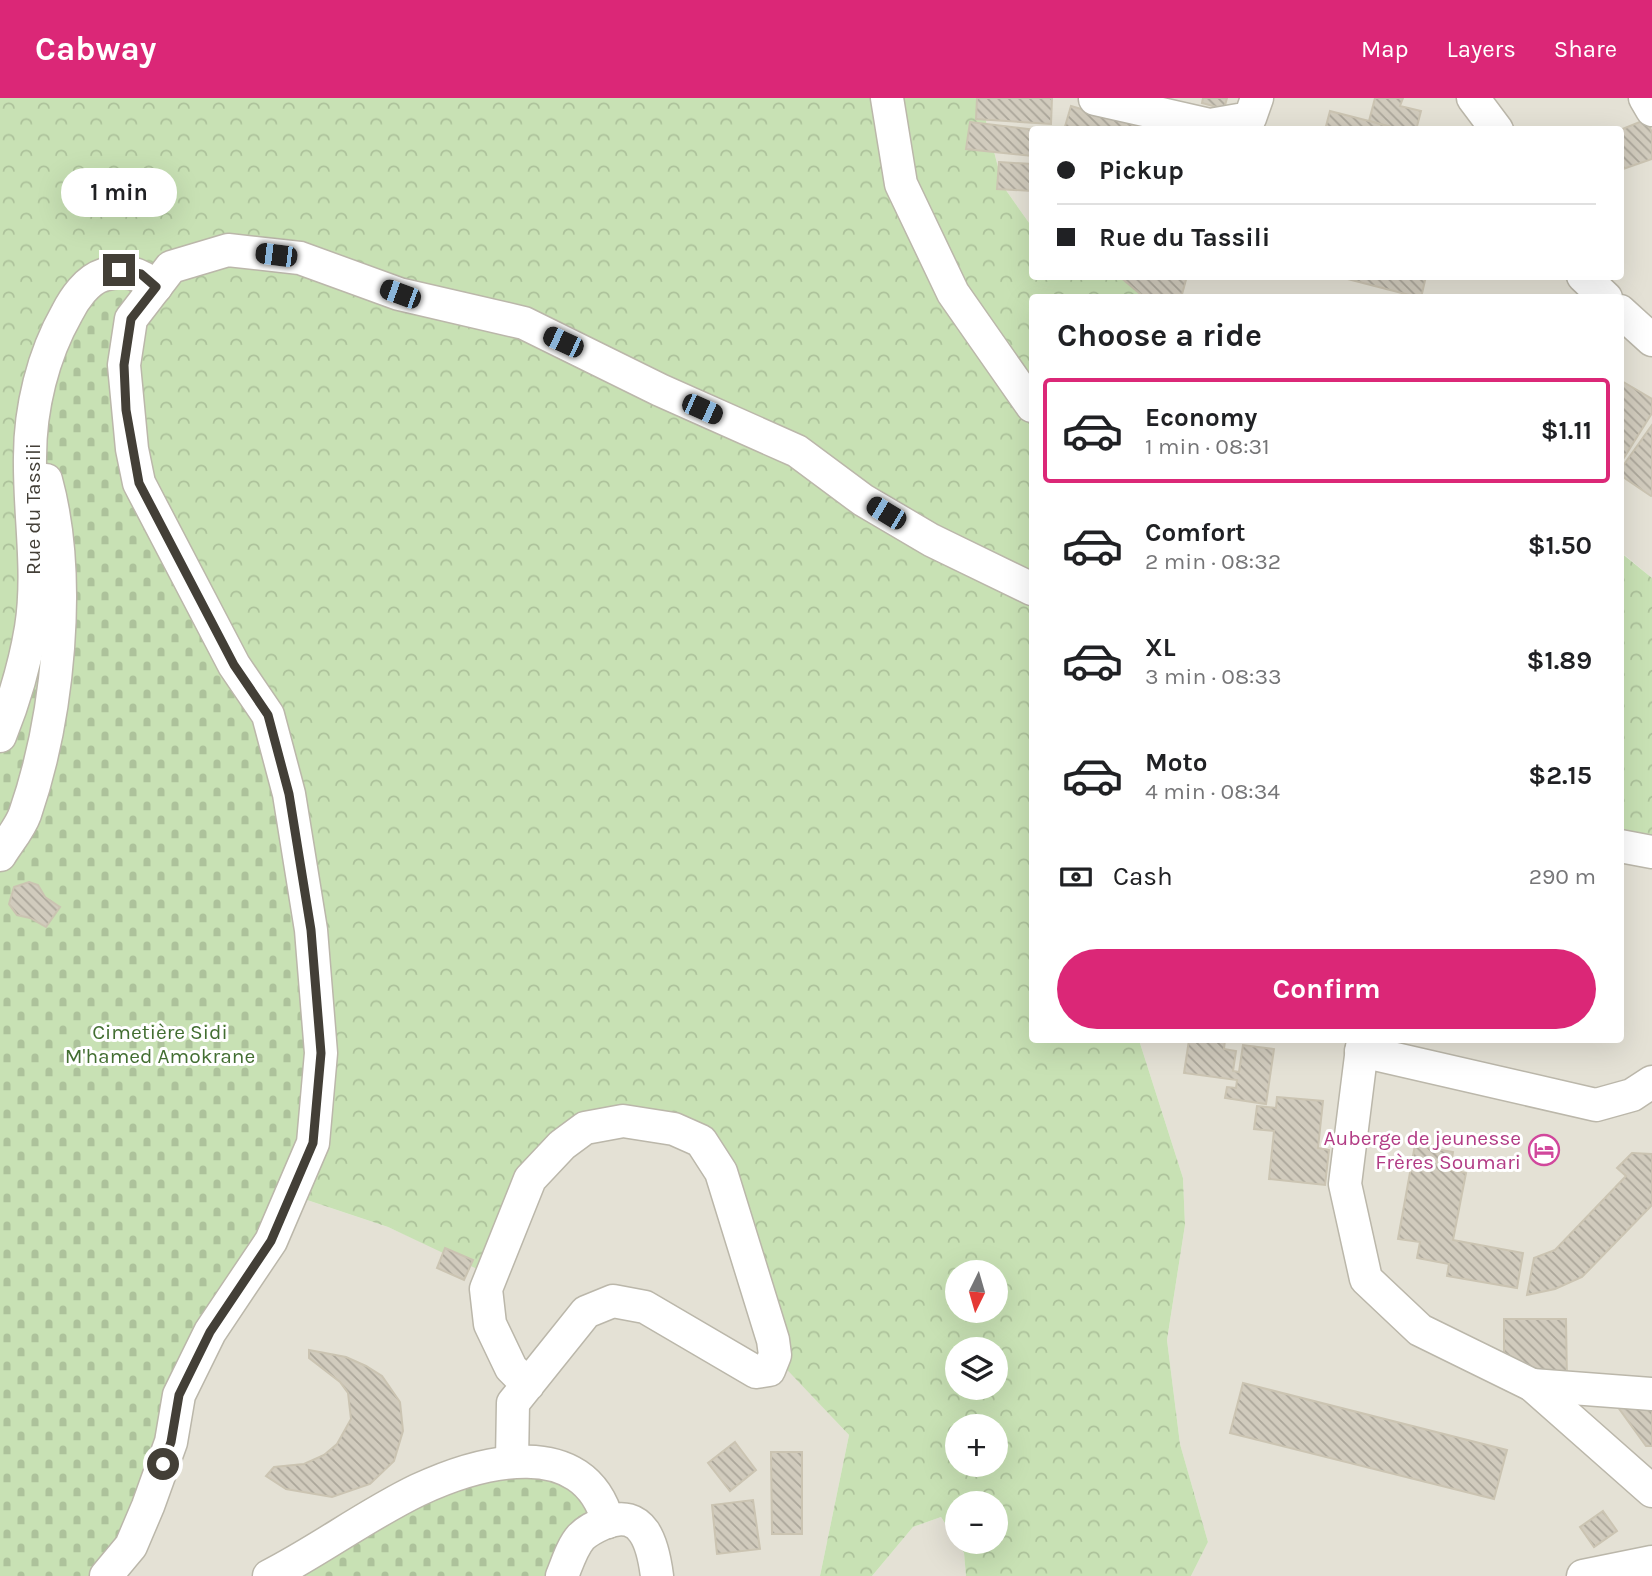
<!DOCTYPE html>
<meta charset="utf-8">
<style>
body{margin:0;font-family:Karla,sans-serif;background:#f6f6f6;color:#202124;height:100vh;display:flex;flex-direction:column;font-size:26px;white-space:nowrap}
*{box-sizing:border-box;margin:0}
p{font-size:23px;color:#757577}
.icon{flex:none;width:38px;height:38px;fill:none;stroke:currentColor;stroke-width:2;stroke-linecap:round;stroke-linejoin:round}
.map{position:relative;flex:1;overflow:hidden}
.drawer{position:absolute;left:1029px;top:196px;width:595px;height:749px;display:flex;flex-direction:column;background:#fff;border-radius:7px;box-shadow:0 7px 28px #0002}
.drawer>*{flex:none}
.guide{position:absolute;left:1029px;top:28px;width:595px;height:154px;border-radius:7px;box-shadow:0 7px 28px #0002;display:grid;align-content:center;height:154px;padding:0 28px;background:#fff}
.needle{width:46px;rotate:185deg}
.fabs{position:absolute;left:945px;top:1162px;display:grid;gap:14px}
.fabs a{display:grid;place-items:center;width:63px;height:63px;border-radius:50%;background:#fff;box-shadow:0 7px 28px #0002;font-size:35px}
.end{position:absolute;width:32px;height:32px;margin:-16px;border:9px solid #433f37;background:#fff;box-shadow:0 0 0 4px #fff}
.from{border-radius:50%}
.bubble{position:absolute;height:49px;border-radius:24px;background:#fff;box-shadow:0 7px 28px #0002;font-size:23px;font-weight:700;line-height:49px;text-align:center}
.car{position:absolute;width:21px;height:42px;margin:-21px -10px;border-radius:9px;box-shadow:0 0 5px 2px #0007;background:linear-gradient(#222 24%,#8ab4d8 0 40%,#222 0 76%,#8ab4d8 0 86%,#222 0)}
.guide b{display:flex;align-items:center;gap:24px;height:66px;font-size:26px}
.guide b+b{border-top:2px solid #e0e0e0}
.guide i{width:18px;height:18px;background:#202124}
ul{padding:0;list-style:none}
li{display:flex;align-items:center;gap:21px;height:105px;margin:0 14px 10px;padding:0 14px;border:4px solid transparent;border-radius:7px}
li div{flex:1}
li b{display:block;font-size:26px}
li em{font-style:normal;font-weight:700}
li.selected{border-color:#db2777}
li>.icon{width:63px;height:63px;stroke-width:1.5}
h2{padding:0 28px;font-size:32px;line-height:84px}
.pay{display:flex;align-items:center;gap:18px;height:77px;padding:0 28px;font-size:26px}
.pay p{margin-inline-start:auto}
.cta{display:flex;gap:14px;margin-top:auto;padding:14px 28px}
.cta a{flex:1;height:80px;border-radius:42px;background:#db2777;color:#fff;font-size:28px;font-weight:700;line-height:80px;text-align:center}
header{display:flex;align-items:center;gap:42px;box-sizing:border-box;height:98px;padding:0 35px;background:#db2777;color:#fff}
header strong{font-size:33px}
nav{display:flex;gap:38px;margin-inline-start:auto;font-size:24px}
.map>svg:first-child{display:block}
.residential{fill:#e4e1d5}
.forest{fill:url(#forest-crowns);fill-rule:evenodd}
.cemetery{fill:url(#cemetery-stones)}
.building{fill:url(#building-back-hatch);stroke:#cbc4b2;stroke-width:2}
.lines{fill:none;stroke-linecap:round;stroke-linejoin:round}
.minor-casing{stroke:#bbb7aa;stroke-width:35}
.minor{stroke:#fff;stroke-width:32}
.route{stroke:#433f37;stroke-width:9}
.labels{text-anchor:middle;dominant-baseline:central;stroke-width:6;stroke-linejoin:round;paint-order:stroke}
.street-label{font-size:21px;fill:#433f37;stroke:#fff}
.park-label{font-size:21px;fill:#426e31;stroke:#fff}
.hotel-label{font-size:21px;fill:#b23c85;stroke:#fff;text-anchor:end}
</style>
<header>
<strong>Cabway</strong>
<nav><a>Map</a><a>Layers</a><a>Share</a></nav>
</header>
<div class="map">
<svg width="1652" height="1478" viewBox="0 0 1652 1478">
<defs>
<pattern id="forest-crowns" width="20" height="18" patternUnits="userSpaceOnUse" patternTransform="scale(1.75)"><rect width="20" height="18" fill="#c8e1b4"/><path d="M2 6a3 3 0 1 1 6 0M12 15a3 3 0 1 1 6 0" fill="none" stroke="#adc29b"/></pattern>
<pattern id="cemetery-stones" width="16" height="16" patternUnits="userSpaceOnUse" patternTransform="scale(1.75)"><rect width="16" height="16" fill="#c8e1b4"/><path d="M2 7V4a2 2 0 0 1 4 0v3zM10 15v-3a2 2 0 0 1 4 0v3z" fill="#adc29b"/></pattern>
<pattern id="building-back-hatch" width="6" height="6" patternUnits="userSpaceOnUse" patternTransform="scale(1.75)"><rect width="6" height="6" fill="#d1cbbd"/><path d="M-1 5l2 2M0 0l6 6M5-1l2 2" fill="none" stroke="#aba69a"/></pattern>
</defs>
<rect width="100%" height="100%" fill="#f1efe7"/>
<g class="residential">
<polygon points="980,0 1652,0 1652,480 1621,454 1620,200 1146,200 1119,179 1620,178 1620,32 1032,32 1032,129 1003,88"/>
<polygon points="0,638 304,1101 388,1129 430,1148 568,1034 706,1030 775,1258 849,1337 820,1478 106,1478"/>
<polygon points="1621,748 1652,754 1652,1478 1191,1478 1208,1444 1180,1346 1167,1242 1185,1127 1183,1080 1139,942 1620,942"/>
<polygon points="941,1419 964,1455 966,1478 872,1478 913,1429"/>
</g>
<g class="forest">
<path d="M0 0H980L1003 88 1032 129V178L1119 179 1146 199 1032 200V942H1139L1183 1080 1185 1127 1167 1242 1180 1346 1208 1444 1191 1478H966L964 1455 941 1419 913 1429 872 1478H820L849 1337 774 1258 706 1030 568 1034 492 1178 388 1129 304 1101 139 317 141 176 32 423 0 637ZM957 1174H996V1213H957ZM957 1251H996V1290H957ZM957 1328H996V1367H957ZM957 1405H996V1444H957Z"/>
<polygon points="1620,454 1652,480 1652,754 1621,748"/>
</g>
<g class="cemetery">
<polygon points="103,183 144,183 126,222 132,351 289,696 313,1045 106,1478 0,1478 0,652 36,362 53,267"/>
<polygon points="512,1363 601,1400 562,1478 270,1478"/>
</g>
<g class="building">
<polygon points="977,0 1052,0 1051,26 976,21"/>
<polygon points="1203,0 1227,0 1224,11 1202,5"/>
<polygon points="1375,0 1403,0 1400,8 1421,13 1416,32 1402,32 1369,23"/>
<polygon points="1071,8 1136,27 1135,32 1064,32"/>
<polygon points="1330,13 1369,23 1402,32 1325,32"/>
<polygon points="1647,21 1652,35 1652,61 1620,72 1620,32"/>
<polygon points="970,24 1036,32 1032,32 1032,58 966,51"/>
<polygon points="999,64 1032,66 1032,93 997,91"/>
<polygon points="1119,178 1187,178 1181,200 1145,200"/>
<polygon points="1336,178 1426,178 1421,200"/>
<polygon points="1620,282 1652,301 1652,315 1620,366"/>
<polygon points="1652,327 1652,397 1651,398 1620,377 1620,372"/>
<polygon points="29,784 38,787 45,799 60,809 46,829 30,820 17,817 9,806 14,789"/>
<polygon points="1189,942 1225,942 1224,951 1236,953 1233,973 1239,974 1243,947 1274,951 1266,1006 1225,1000 1227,989 1236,990 1237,982 1184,975"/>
<polygon points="1277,999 1323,1003 1318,1050 1329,1052 1325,1087 1269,1081 1274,1033 1254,1031 1257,1008 1276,1010"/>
<polygon points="1415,1047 1453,1054 1450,1072 1466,1075 1453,1142 1523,1155 1517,1190 1447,1178 1449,1166 1417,1160 1420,1144 1398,1141"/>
<polygon points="1632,1055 1652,1056 1652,1107 1582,1179 1555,1191 1527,1197 1534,1160 1555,1152 1626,1078 1617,1070"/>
<polygon points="445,1150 473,1162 464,1182 437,1170"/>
<polygon points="1504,1221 1566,1221 1567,1284 1531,1285 1504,1254"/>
<polygon points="309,1252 346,1259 366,1268 382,1278 400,1304 403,1333 394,1363 370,1386 332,1399 286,1391 266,1378 274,1369 304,1366 324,1357 337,1346 351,1321 348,1295 340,1284 309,1260"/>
<polygon points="1243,1285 1507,1352 1494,1401 1230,1335"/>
<polygon points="1615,1305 1652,1306 1652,1348 1646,1348"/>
<polygon points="735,1344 756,1372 730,1393 708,1365"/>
<polygon points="771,1354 802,1354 802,1436 772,1436"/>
<polygon points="753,1402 760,1451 717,1456 712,1407"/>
<polygon points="1603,1413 1617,1433 1594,1449 1580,1429"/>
</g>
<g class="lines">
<g class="minor-casing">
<g id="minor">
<polyline points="887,0 901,86 953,195 1032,308"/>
<polyline points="1473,0 1497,32"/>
<polyline points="1645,0 1652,12"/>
<polyline points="1095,1 1210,27 1250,20 1257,0"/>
<polyline points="1583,178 1606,200"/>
<polyline points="1620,213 1652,242"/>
<path d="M0 638C14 603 25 566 31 530 40 473 29 416 30 359 30 310 43 257 67 215 74 201 87 182 103 177 125 171 138 174 156 189"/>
<polyline points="1620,748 1652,754"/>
<path d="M0 757C8 744 20 730 25 716 58 620 73 481 46 382"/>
<polyline points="1363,942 1345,1086 1366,1181 1420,1232 1532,1287 1652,1393"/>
<polyline points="1361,953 1596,1007 1632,997 1652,984"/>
<polyline points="1532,1287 1652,1296"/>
<polyline points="512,1363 513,1305 586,1214 613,1203 645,1209 756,1274 769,1272 775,1257 773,1242 721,1074 701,1043 674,1031 623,1023 585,1030 562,1047 530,1081 486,1191 490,1226 511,1270 528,1287"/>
<polyline points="106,1478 131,1448 148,1408 171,1344 179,1297 210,1234 271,1143 313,1045 321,955 311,832 289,696 268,617 234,567 139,385 132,351 124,267 131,221 171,169 228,152 300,160 399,196 524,225 660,292 797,353 863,402 931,442 1032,491"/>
<path d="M269 1478C320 1452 366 1417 418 1392 480 1363 584 1335 608 1424"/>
<path d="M562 1478C567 1466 572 1449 581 1439 588 1432 595 1429 604 1425 644 1409 653 1447 657 1478"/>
<polyline points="1583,1478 1652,1464"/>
</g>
</g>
<use href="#minor" class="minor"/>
</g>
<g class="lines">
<polyline class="route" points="119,172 141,176 156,189 131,221 124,267 126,312 139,385 234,567 268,617 289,696 311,832 321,955 313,1045 271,1143 210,1234 179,1297 171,1344 163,1366"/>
</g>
<defs>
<g id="hotel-ring" transform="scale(1.575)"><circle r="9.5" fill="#fff" stroke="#d1479c" stroke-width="1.5"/><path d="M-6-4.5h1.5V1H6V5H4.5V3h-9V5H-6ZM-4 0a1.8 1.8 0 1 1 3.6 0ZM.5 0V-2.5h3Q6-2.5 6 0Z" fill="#d1479c"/></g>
</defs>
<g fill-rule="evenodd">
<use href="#hotel-ring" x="1544" y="1052"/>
</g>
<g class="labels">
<g class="street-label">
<text transform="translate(33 411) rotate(-90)">Rue du Tassili</text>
</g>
<g class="park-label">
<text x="160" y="934">Cimetière Sidi<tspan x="160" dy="24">M'hamed Amokrane</tspan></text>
</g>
<g class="hotel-label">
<text x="1521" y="1040">Auberge de jeunesse<tspan x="1521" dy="24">Frères Soumari</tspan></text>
</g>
</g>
</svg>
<div class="fabs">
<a><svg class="needle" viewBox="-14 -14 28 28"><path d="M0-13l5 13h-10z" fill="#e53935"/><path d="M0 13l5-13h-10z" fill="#757577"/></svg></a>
<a><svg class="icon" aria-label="layers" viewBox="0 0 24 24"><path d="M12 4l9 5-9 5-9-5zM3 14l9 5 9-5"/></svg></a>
<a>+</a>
<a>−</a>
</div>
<i class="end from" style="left:163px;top:1366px"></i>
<i class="end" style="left:119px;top:172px"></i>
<div class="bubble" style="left:61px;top:70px;width:116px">1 min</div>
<i class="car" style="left:276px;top:157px;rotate:277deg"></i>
<i class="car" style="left:400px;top:196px;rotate:290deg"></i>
<i class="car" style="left:563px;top:244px;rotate:295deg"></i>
<i class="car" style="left:702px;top:311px;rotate:114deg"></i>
<i class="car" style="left:886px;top:415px;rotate:301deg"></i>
<div class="guide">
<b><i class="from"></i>Pickup</b>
<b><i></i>Rue du Tassili</b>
</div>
<section class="drawer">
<h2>Choose a ride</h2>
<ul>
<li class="selected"><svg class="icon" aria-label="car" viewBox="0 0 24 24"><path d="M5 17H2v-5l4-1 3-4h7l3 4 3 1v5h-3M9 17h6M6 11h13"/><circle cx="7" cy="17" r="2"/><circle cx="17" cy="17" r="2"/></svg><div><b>Economy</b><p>1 min · 08:31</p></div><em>$1.11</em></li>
<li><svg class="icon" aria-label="car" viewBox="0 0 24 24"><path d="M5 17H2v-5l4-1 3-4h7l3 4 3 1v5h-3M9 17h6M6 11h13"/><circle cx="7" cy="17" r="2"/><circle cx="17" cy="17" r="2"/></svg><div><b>Comfort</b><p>2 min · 08:32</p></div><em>$1.50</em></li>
<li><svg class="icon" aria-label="car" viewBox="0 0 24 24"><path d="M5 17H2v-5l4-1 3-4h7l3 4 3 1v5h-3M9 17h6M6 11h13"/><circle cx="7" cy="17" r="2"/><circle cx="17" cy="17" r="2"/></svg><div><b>XL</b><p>3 min · 08:33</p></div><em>$1.89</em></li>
<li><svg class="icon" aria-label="car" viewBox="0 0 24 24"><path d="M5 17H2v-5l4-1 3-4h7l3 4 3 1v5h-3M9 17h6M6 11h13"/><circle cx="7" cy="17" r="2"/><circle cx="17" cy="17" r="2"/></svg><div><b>Moto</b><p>4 min · 08:34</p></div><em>$2.15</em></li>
</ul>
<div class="pay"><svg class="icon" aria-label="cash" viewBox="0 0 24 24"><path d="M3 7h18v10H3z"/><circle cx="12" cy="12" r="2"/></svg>Cash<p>290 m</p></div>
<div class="cta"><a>Confirm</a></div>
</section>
</div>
